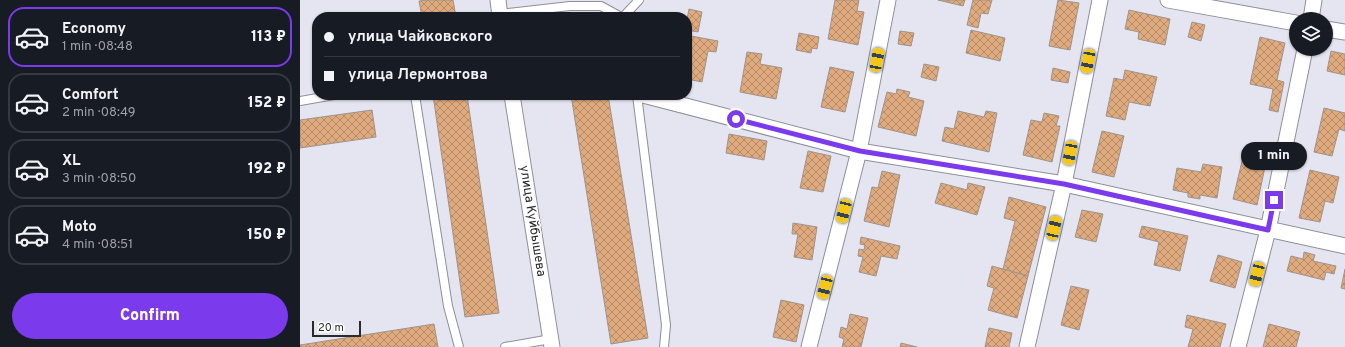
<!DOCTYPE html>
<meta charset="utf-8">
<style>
body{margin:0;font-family:Overpass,sans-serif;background:#242831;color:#f1f3f6;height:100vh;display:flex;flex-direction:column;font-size:15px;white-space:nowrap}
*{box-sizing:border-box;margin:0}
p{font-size:13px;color:#9ea1a6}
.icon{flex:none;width:22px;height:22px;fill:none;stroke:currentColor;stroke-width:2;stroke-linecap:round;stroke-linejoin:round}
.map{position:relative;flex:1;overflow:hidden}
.details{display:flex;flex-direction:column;background:#171b24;width:300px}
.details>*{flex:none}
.hud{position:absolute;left:12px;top:12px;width:380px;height:88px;border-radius:16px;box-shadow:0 1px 3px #0004;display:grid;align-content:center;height:88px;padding:0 12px;background:#171b24}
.tools{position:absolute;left:989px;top:12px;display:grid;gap:8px}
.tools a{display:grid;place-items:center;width:44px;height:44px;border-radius:50%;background:#171b24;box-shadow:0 1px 3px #0004;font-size:20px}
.scale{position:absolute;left:12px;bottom:10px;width:49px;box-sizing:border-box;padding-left:4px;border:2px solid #2b2b2f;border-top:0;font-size:11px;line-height:14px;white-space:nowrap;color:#2b2b2f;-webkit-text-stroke:3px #fff;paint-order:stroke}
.end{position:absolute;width:18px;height:18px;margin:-9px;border:5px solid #7c3aed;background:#fff;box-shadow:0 0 0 2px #fff}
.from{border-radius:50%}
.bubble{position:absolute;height:28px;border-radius:14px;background:#171b24;box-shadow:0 1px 3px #0004;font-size:13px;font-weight:800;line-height:28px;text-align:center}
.car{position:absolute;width:12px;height:24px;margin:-12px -6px;border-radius:5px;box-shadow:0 0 3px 1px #0007;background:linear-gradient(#f5c518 24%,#345 0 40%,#f5c518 0 76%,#345 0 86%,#f5c518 0)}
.hud b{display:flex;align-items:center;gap:14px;height:38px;font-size:15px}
.hud b+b{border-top:1px solid #363941}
.hud i{width:10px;height:10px;background:#f1f3f6}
ul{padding:7px 0 0;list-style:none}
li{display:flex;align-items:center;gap:12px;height:60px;margin:0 8px 6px;padding:0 4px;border:2px solid #363941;border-radius:16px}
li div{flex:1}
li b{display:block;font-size:15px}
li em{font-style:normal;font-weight:800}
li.current{border-color:#7c3aed}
li>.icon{width:36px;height:36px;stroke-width:1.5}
.primary-button{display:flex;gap:8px;margin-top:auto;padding:8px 12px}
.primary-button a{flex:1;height:46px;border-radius:24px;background:#7c3aed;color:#fff;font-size:16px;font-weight:800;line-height:46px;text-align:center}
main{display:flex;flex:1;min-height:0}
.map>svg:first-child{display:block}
.building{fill:url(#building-cross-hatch);stroke:#9e948c}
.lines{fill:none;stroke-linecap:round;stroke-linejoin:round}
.service-casing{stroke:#8e8f9a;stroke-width:10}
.minor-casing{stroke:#8e8f9a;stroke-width:17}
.service{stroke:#fff;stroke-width:8}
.minor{stroke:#fff;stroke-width:15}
.route{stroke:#7c3aed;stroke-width:5}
.labels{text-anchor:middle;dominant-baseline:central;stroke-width:3;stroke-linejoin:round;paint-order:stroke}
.street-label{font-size:13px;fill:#2b2b2f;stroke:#fff}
</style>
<main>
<section class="details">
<ul>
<li class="current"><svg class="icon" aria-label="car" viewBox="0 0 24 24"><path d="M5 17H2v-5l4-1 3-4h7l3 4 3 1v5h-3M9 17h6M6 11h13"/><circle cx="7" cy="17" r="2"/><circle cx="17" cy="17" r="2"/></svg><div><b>Economy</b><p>1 min · 08:48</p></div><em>113 ₽</em></li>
<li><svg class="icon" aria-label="car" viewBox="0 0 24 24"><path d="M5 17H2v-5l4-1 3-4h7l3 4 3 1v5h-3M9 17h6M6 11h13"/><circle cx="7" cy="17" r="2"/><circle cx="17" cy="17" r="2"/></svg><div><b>Comfort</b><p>2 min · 08:49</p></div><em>152 ₽</em></li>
<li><svg class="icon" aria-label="car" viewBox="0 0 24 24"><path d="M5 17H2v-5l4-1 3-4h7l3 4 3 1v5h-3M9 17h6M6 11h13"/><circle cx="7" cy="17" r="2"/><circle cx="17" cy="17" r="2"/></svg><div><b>XL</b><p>3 min · 08:50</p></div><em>192 ₽</em></li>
<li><svg class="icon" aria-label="car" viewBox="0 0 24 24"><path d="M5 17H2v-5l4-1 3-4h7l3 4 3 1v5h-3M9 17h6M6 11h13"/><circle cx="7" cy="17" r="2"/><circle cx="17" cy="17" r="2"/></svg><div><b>Moto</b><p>4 min · 08:51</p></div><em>150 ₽</em></li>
</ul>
<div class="primary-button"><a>Confirm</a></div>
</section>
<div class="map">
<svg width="1045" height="347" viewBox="0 0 1045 347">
<defs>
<pattern id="building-cross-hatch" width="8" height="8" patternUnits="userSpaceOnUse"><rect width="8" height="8" fill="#dfaa7e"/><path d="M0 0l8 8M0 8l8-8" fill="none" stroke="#b58b68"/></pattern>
</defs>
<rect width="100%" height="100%" fill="#e4e5f1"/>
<g class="building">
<polygon points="128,0 153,0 156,17 122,17 119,1"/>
<polygon points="535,0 559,0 557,11 564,12 558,45 528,39"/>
<polygon points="638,0 665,0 663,6"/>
<polygon points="673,0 692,0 688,14 681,13 678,28 667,25"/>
<polygon points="758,0 779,3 770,50 749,46"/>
<polygon points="389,9 402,12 398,32 387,30 387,19"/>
<polygon points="829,10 870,19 865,45 838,39 839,32 825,29"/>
<polygon points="892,22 905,25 901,41 888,37"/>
<polygon points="671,30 705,38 700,61 666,53"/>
<polygon points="600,31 614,33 611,46 598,44"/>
<polygon points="499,33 519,37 517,49 512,48 511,53 496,50"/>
<polygon points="391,36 418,41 416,52 408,51 402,82 387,79 387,55"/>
<polygon points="960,37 985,43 977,80 984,82 978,112 969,110 973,89 950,84"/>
<polygon points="1031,51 1045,54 1045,75 1027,71"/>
<polygon points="447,52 462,54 460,64 482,68 476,99 440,92"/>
<polygon points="624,64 639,67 636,81 621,77"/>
<polygon points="530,67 554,72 545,112 521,107"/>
<polygon points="753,68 770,72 768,83 751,80"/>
<polygon points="825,70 857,77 850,106 829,102 825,120 806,116 814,78 823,80"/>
<polygon points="597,89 610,92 608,97 624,101 616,136 578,127 587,92 596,94"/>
<polygon points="133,95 167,95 199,313 165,317"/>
<polygon points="271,95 308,95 348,338 311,344"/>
<polygon points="1024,108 1045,113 1045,131 1039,129 1032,156 1014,152"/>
<polygon points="72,110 76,137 0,148 0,120"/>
<polygon points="658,111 684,117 686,111 697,113 689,152 642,141 645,127 654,129"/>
<polygon points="744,113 759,116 756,126 760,126 752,162 723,155 731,120 742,122"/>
<polygon points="802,131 824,136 814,177 792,172"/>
<polygon points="429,134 467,141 464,160 426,153"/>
<polygon points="508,151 531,156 523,192 500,188"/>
<polygon points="943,157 966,162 957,205 933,199"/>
<polygon points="903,164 922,167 917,198 900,195 900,199 888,197 888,193 873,190 877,168 901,172"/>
<polygon points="1010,170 1039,177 1033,203 1025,201 1020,222 999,218"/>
<polygon points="582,171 600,175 589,227 564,221 572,187 578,188"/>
<polygon points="641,183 667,190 668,183 685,187 677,215 635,203"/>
<polygon points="709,197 746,207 728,276 703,269 715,221 704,218"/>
<polygon points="782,210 803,214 796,242 775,237"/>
<polygon points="493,223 517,227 512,260 494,257 498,234 492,234"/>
<polygon points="842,226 888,236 880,271 854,265 859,242 839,237"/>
<polygon points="561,237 600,246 597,259 581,256 576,276 559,272 563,257 558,256 559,249 564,250 565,245 560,244"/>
<polygon points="1004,252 1015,255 1013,261 1036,266 1034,274 1026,272 1024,280 987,271 991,256 1003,259"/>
<polygon points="918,255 942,262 935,288 910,281"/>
<polygon points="692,266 728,276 717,318 688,310 694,288 687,286"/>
<polygon points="1045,269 1045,289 1041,288"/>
<polygon points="771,286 789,290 779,330 761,325"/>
<polygon points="481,300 504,305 496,342 473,337"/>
<polygon points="550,314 568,318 561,347 542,347 544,339 539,337 541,327 547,329"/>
<polygon points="887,315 926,324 920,347 888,347 893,329 885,327"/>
<polygon points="134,324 138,347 0,347 0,345"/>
<polygon points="969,324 1000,332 996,347 963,347"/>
<polygon points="689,328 712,333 709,347 685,347"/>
<polygon points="601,343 617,347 600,347"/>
</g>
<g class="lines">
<g class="service-casing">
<g id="service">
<polyline points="199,14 270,6 301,6 321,17"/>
<polyline points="323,17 339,0"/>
<polyline points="115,95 148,306 159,347"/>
<polyline points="337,95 366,325 364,347"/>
<polyline points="0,101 34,95"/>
<polyline points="205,347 251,339"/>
</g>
</g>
<g class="minor-casing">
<g id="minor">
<polyline points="198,0 200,17"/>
<polyline points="868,0 996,23"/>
<polyline points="1011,19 1014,0"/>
<polyline points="1026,29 1045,32"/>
<polyline points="212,95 252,347"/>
<polyline points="343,95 559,151 764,184 1045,246"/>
<polyline points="509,347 559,151 588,0"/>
<polyline points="727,347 764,184 800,0"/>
<polyline points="938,347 968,230 1005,49"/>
</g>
</g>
<use href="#service" class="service"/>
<use href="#minor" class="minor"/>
</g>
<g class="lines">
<polyline class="route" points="436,119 560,151 764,184 968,230 974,200"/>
</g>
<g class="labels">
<g class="street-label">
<text transform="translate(232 221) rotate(81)">улица Куйбышева</text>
</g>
</g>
</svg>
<div class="tools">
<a><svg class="icon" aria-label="layers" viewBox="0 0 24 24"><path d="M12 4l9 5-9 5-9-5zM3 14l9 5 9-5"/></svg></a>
</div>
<div class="scale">20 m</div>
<i class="end from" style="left:436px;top:119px"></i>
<i class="end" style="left:974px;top:200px"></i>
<div class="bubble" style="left:941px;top:142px;width:66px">1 min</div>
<i class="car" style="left:577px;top:60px;rotate:11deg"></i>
<i class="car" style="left:788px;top:61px;rotate:191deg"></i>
<i class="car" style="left:770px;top:153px;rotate:191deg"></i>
<i class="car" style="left:544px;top:211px;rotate:194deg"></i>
<i class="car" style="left:754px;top:228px;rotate:13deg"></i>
<i class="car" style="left:957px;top:274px;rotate:194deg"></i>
<i class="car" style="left:525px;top:287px;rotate:194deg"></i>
<div class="hud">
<b><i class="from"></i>улица Чайковского</b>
<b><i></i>улица Лермонтова</b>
</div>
</div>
</main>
